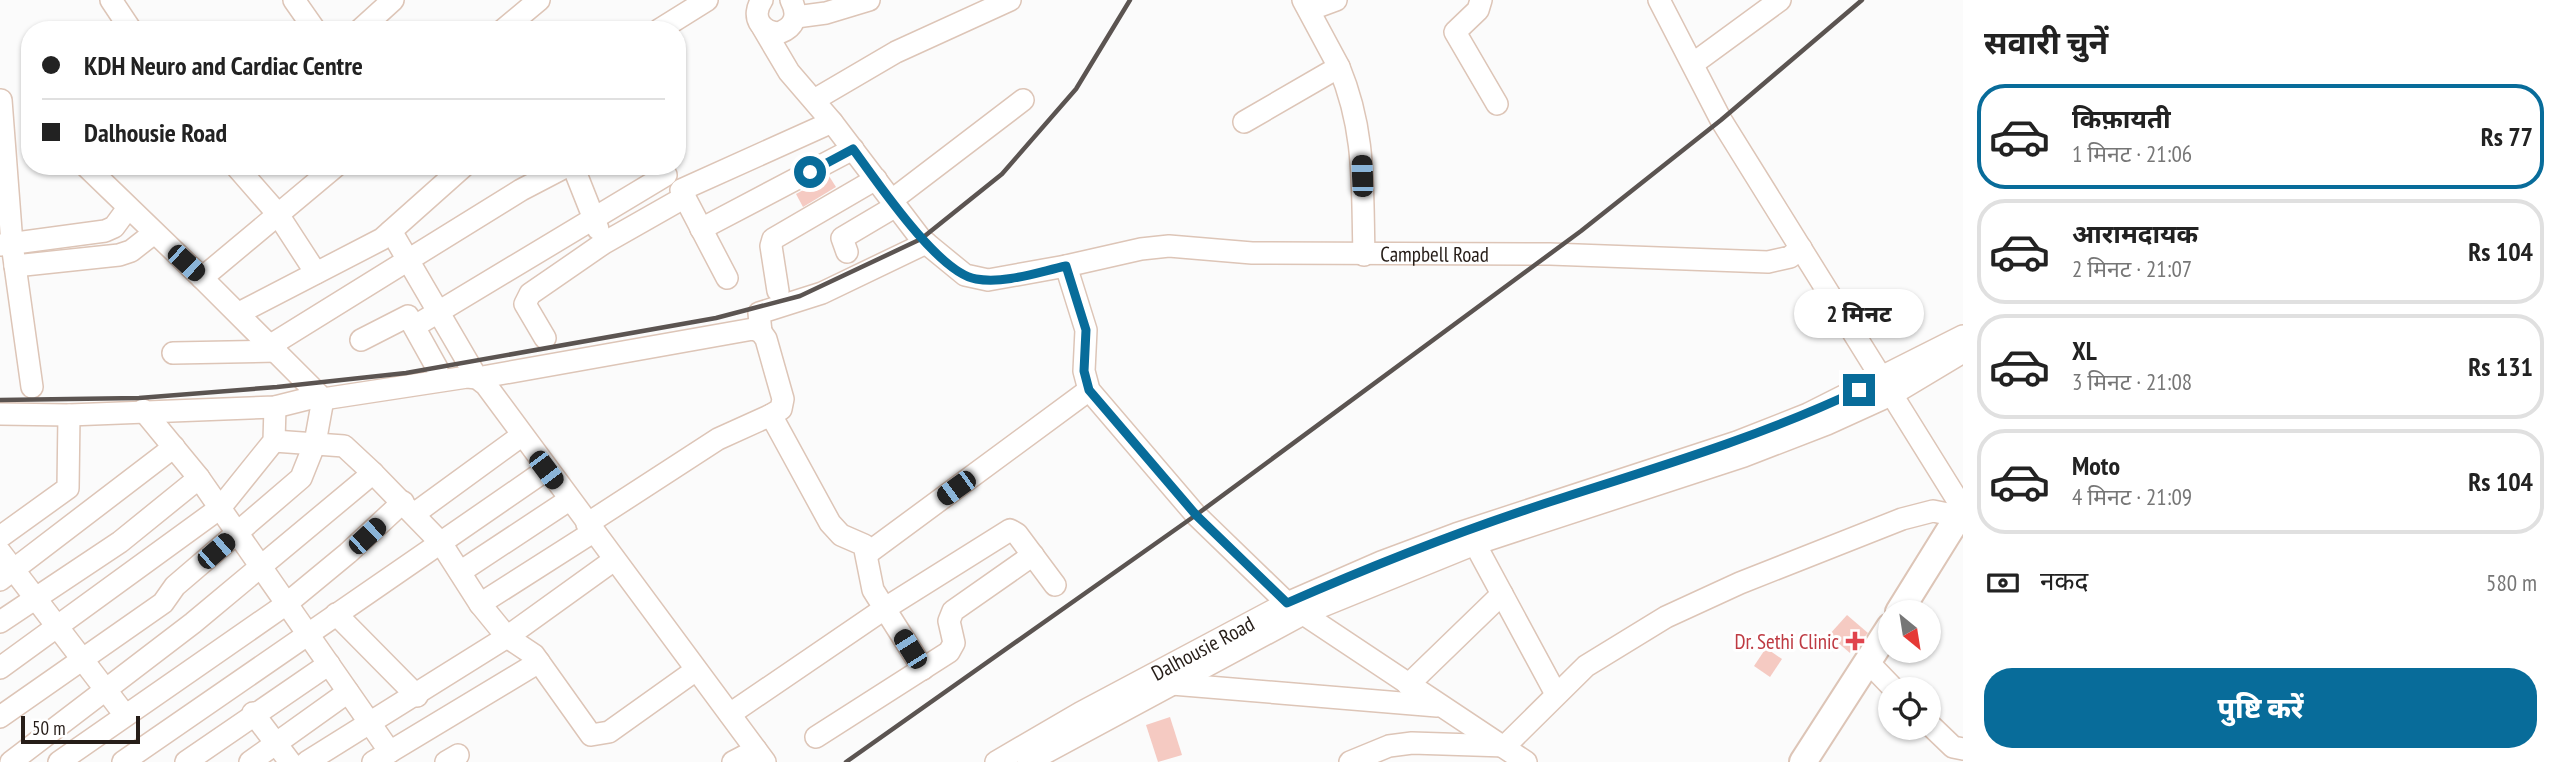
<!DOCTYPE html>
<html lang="hi">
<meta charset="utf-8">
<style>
body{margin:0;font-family:"PT Sans Narrow","Noto Sans Devanagari",sans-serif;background:#f6f6f6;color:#222;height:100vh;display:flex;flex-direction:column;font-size:26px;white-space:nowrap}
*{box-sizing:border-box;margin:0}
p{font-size:23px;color:#767676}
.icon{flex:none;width:38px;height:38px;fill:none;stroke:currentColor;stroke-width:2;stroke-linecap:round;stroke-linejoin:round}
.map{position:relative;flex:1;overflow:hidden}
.sheet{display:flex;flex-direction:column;background:#fff;width:595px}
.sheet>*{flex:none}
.hud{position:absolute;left:21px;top:21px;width:665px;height:154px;border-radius:28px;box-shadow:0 2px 5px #0004;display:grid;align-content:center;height:154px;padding:0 21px;background:#fff}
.needle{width:46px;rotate:150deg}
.buttons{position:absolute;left:1878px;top:600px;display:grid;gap:14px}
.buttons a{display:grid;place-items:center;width:63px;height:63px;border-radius:50%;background:#fff;box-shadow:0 2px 5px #0004;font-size:35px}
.scale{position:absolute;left:21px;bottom:18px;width:119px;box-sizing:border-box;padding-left:7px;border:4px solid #261d18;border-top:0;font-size:19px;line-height:24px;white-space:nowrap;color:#261d18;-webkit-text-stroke:5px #fff;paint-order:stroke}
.end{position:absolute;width:32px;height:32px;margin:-16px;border:9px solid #086c9a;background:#fff;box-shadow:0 0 0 4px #fff}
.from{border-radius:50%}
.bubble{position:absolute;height:49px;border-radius:24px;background:#fff;box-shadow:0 2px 5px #0004;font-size:23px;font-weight:800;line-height:49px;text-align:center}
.car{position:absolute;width:21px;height:42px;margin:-21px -10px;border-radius:9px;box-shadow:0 0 5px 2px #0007;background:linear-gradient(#222 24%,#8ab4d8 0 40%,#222 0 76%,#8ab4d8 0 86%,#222 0)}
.hud b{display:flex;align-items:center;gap:24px;height:66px;font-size:26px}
.hud b+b{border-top:2px solid #e0e0e0}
.hud i{width:18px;height:18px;background:#222}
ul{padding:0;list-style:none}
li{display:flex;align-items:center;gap:21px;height:105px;margin:0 14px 10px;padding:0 7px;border:4px solid #e0e0e0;border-radius:28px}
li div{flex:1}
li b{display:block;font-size:26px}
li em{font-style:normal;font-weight:800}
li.current{border-color:#086c9a}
li>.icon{width:63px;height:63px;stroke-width:1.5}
h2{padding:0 21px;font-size:32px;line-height:84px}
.pay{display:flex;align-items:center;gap:18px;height:77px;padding:0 21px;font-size:26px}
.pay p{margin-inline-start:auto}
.action{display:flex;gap:14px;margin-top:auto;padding:14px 21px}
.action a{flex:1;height:80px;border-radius:28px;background:#086c9a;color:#fff;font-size:28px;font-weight:800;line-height:80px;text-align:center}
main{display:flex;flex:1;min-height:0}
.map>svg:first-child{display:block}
.building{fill:#f5cac2}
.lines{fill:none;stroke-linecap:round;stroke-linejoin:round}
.minor-casing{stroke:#ddc5b7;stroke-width:24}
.major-casing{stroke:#ddc5b7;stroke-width:30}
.minor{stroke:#fff;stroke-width:21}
.major{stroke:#fff;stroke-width:26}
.rail{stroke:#5b5451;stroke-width:4.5}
.route{stroke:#086c9a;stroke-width:9}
.health-dot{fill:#e0444e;stroke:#fff;stroke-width:2.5}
.labels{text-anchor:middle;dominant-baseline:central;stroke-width:6;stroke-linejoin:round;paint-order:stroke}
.street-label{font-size:21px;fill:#261d18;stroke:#fff}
.health-label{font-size:21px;fill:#be3a42;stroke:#fff;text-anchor:end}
</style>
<main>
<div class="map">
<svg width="1963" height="762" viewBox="0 0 1963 762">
<rect width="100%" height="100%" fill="#fbfbfb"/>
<g class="building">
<polygon points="829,176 836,187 803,207 796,194"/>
<polygon points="1847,615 1868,633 1850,653 1829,635"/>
<polygon points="1766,648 1782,659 1770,677 1754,666"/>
<polygon points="1170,717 1182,755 1158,762 1146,725"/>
</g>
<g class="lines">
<g class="minor-casing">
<g id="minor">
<polyline points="111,0 131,30"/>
<polyline points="294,0 315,30"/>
<path d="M762 0C751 16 760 32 779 33 795 27 799 15 791 0"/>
<polyline points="1481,0 1478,10 1455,32 1497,104"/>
<polyline points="1659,0 1721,120 1963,509"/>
<polyline points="1309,10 1336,0"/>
<polyline points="796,17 826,13 869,0"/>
<polyline points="763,28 789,72 832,122 921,239 965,275 988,280 1066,266 1086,330 1084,371 1089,390 1196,515 1287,603 1526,762"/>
<polyline points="360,30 393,0"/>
<polyline points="503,30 539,0"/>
<polyline points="659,30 707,0"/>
<polyline points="1694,63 1780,0"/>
<path d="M1339 67C1366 132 1362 186 1364 255"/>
<polyline points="1,100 12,244 32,387"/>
<polyline points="814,100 896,52 1010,0"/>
<polyline points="1244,122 1339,67 1303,0"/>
<polyline points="86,166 202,278"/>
<polyline points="236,166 277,213 316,273"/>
<polyline points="336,166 202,278 323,399 467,377 477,378 486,385 765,762"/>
<polyline points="573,166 598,229"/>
<polyline points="892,200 1023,100"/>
<polyline points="701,229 853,149"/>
<polyline points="391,231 477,378 753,329 761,332 766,339 783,399 781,409 771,415"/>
<polyline points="0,245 105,231 114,227 128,208"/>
<polyline points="847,252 842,238 896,206"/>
<polyline points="15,266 119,255 131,251 154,233"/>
<path id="s1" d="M1066 266 1141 249 1169 246 1252 253 1550 254 1768 262 1790 257 1801 248"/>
<polyline points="727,278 681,190 832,122"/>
<polyline points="778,291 771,246 773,239 876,179"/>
<polyline points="239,313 382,239 464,166"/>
<polyline points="415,326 666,175"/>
<polyline points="761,332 759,313 822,293 926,243"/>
<polyline points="545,338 525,304 530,294 604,243 685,197"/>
<polyline points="361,340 408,316 437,368"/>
<polyline points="271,345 521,190 567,166"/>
<polyline points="173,353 277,351"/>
<polyline points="143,410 199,478 390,752"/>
<polyline points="0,414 69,415 275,407 319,396"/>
<polyline points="274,441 344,446 373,473 441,543 480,604 507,637 534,655 591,735 609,732 696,670"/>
<polyline points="414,514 521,436"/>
<polyline points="587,524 718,439 771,415 830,523 841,535 864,545 873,590 923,669"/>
<polyline points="0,537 68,488 69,415"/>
<polyline points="1475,544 1556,694"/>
<polyline points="0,552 125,715"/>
<polyline points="868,553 1089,390"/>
<polyline points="460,572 569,500"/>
<polyline points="0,580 174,447"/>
<polyline points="480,604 593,532"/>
<polyline points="336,614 417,696"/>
<polyline points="0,622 120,542 199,478"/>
<polyline points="1868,662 1895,690"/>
<polyline points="0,668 220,508 274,441 275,407"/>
<polyline points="1172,684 1437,706"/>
<polyline points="1408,685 1502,594"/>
<polyline points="253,713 290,762"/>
<polyline points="730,714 884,609 1010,530 1017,534 1055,585"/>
<polyline points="0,717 163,603 175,586 301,478 315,443 323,399"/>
<polyline points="1928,723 1953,747 1963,749"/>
<polyline points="816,737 949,652 954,643 949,621 953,611 1033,555"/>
<polyline points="11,762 193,623 373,473"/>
<polyline points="59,762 285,605 348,553 403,502"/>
<polyline points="123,762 546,470"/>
<polyline points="186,762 329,664"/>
<polyline points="250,762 348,692"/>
<polyline points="307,762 507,637 614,560"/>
<polyline points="373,762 539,662"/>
<polyline points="446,762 458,755"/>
<polyline points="733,762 756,750"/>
<path id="s2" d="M996 762 1080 713 1287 603 1381 562 1456 534 1737 442 1808 414 1963 336"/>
<polyline points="1028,762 1303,614 1475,544 1744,456 1827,424 1893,394 1963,352"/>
<polyline points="1350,762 1389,746 1412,743 1505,746 1586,666 1666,617 1740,583 1902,519 1933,511 1958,516"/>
</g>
</g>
<g class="major-casing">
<g id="major">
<polyline points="1899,612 1963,509"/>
<polyline points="1803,762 1890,627"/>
</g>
</g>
<use href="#minor" class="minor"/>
<use href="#major" class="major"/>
<g class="rail">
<polyline points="0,400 139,398 277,387 406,373 716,318 800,296 921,239 1002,174 1076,89 1130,0"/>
<polyline points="846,762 1196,515 1581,231 1721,120 1862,0"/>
</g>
</g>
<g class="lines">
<path class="route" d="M810 172 853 149C876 180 938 273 976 279 1005 284 1038 272 1066 266L1086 330 1084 371 1089 390 1196 515 1287 603C1378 563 1470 527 1565 497 1665 465 1764 435 1859 390"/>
</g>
<path class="health-dot" d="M1851.5 630.5h7v7h7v7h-7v7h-7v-7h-7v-7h7z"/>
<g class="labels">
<g class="street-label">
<text stroke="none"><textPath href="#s1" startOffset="371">Campbell Road</textPath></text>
<text stroke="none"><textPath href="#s2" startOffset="236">Dalhousie Road</textPath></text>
</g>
<g class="health-label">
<text x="1839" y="641">Dr. Sethi Clinic</text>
</g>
</g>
</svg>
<div class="buttons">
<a><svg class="needle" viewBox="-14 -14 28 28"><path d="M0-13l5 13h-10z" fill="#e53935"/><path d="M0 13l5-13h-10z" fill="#767676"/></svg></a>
<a><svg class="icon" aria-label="locate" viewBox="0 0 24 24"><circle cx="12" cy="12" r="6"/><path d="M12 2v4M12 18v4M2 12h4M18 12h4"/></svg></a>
</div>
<div class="scale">50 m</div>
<i class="end from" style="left:810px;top:172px"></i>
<i class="end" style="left:1859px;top:390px"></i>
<div class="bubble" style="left:1794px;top:289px;width:130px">2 मिनट</div>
<i class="car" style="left:1362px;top:176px;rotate:358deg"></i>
<i class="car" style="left:186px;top:263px;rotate:133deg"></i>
<i class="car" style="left:546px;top:470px;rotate:143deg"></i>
<i class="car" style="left:956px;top:488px;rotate:234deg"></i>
<i class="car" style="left:367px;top:536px;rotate:47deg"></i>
<i class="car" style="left:216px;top:551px;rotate:49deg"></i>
<i class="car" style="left:910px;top:649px;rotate:328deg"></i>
<div class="hud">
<b><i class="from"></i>KDH Neuro and Cardiac Centre</b>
<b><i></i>Dalhousie Road</b>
</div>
</div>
<section class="sheet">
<h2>सवारी चुनें</h2>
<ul>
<li class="current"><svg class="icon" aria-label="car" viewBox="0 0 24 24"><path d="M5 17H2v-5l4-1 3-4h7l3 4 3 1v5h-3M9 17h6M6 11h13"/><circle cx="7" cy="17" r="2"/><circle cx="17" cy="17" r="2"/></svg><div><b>किफ़ायती</b><p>1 मिनट · 21:06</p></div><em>Rs 77</em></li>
<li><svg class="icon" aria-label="car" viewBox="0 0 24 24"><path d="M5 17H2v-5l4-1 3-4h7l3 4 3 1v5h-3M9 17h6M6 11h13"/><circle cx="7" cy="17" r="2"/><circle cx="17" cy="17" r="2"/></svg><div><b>आरामदायक</b><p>2 मिनट · 21:07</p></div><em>Rs 104</em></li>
<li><svg class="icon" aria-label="car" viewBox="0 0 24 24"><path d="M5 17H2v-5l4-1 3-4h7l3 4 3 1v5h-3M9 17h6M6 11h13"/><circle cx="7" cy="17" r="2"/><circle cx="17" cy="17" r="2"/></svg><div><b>XL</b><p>3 मिनट · 21:08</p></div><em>Rs 131</em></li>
<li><svg class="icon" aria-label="car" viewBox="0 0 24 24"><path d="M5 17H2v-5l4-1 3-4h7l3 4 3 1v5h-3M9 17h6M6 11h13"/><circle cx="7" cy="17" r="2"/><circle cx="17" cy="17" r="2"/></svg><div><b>Moto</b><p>4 मिनट · 21:09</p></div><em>Rs 104</em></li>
</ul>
<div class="pay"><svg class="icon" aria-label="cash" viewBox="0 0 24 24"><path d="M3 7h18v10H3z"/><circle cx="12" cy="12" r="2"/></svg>नकद<p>580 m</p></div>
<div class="action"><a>पुष्टि करें</a></div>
</section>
</main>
